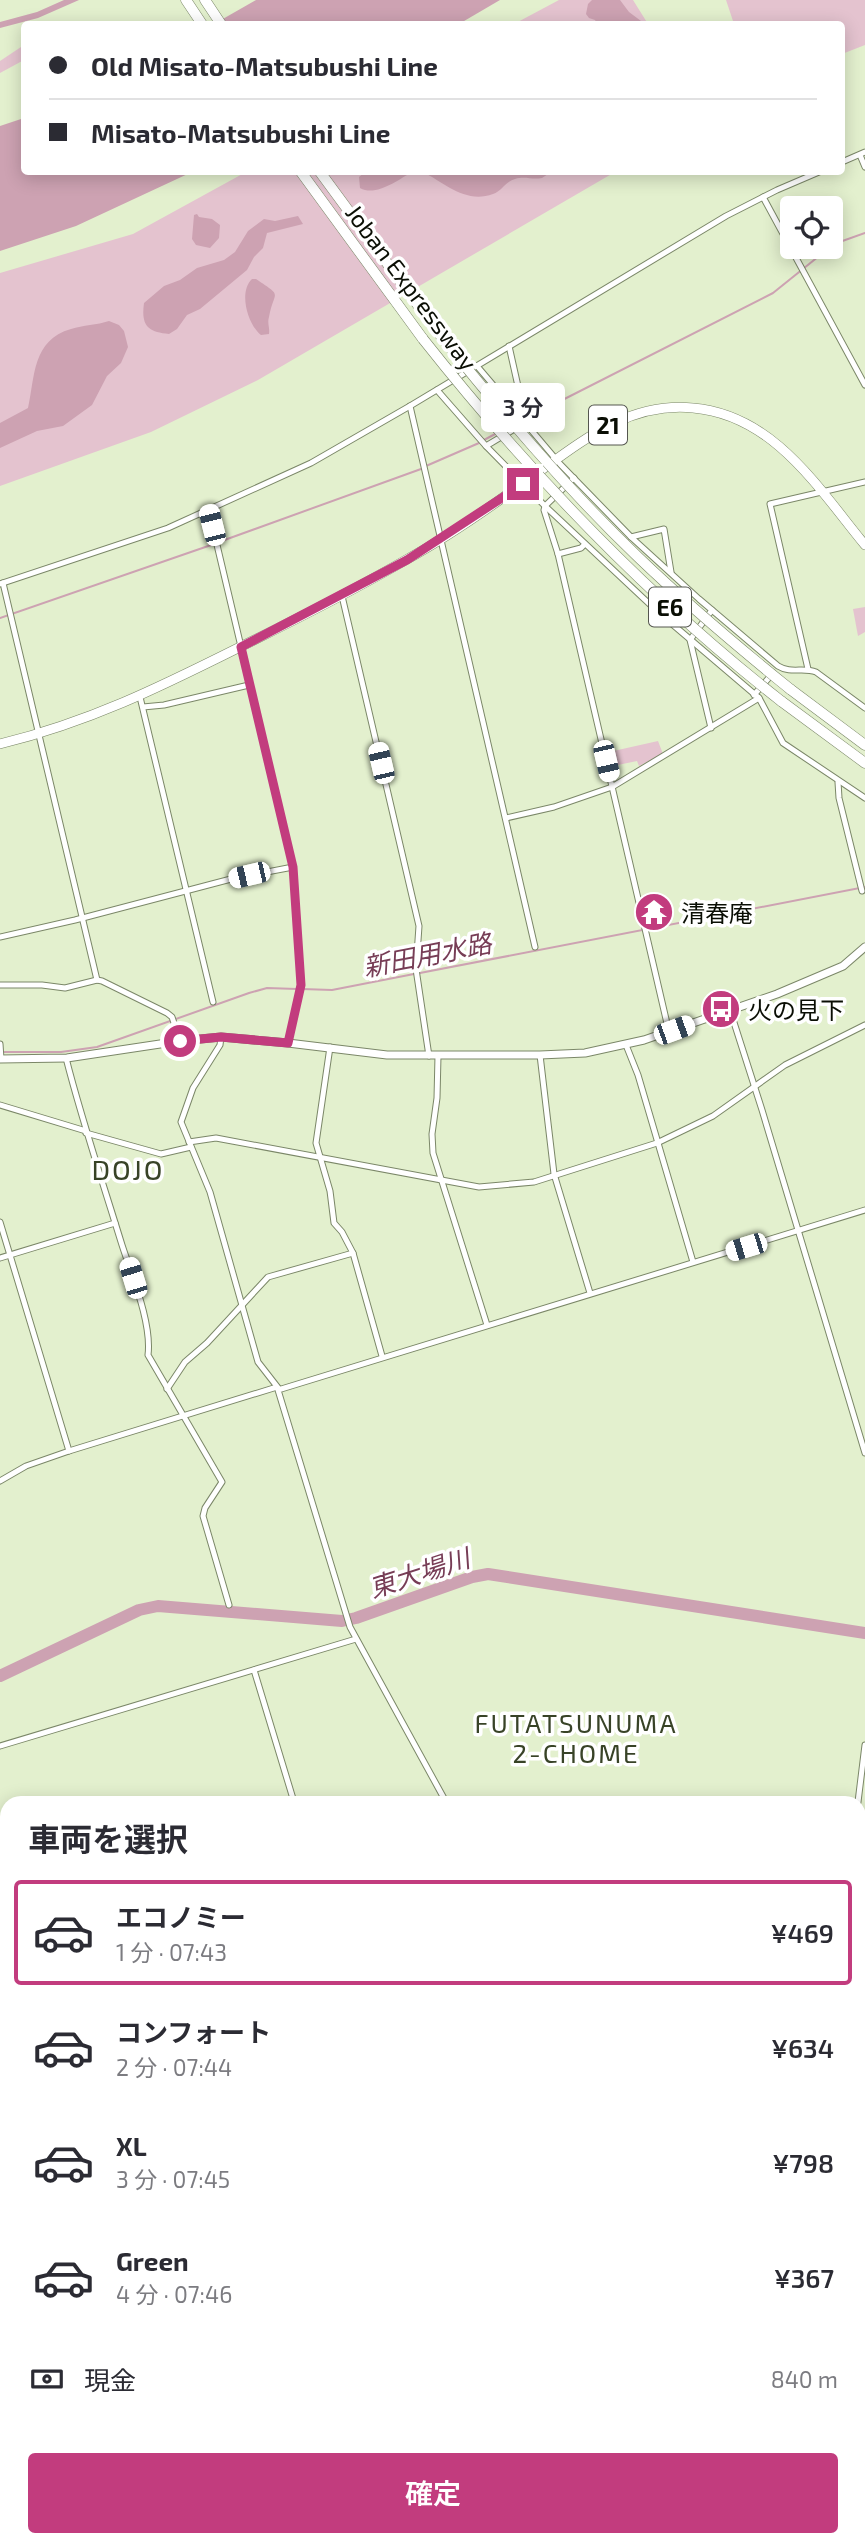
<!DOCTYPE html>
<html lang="ja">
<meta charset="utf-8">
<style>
body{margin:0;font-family:"Exo 2","Noto Sans JP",sans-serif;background:#f2f2f3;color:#2b2b33;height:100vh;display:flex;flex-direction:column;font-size:26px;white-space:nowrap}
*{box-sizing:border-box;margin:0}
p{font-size:23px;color:#7c7c81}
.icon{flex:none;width:38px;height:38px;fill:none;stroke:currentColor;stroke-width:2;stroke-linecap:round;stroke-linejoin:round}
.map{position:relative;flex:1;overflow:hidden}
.details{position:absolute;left:0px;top:1796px;width:866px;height:751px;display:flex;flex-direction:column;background:#fff;border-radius:21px 21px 0 0;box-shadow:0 4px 18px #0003}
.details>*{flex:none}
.banner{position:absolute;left:21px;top:21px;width:824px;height:154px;border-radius:7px;box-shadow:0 4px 18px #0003;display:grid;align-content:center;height:154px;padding:0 28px;background:#fff}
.controls{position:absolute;left:780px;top:196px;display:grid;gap:14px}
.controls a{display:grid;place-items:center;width:63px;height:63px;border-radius:7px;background:#fff;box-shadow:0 4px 18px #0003;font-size:35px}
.end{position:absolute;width:32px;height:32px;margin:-16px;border:9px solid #c23c7e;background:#fff;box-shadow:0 0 0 4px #fff}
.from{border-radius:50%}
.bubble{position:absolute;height:49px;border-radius:7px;background:#fff;box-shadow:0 4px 18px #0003;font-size:23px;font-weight:600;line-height:49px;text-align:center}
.car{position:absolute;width:21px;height:42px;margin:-21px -10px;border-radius:9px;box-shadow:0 0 5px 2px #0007;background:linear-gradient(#fff 24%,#345 0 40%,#fff 0 76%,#345 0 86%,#fff 0)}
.banner b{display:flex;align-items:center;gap:24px;height:66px;font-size:26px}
.banner b+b{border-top:2px solid #e1e1e2}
.banner i{width:18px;height:18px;background:#2b2b33}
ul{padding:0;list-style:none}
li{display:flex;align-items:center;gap:21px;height:105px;margin:0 14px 10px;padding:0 14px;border:4px solid transparent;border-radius:7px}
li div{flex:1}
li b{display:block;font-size:26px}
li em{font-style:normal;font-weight:600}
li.selected{border-color:#c23c7e}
li>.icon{width:63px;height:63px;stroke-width:1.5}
h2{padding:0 28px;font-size:32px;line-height:84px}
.pay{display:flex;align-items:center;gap:18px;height:77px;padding:0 28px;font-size:26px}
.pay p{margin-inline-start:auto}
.cta{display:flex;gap:14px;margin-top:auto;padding:14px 28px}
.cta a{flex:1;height:80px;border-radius:7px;background:#c23c7e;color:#fff;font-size:28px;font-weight:600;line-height:80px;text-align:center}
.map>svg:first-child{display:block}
.green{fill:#e4c3cf}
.water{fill:#cda2b2}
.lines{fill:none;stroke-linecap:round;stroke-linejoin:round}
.stream{stroke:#cda2b2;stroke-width:2}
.river{stroke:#cda2b2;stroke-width:12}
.minor-casing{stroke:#7b8768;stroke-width:7}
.tertiary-casing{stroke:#7b8768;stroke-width:9}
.primary-casing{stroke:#7b8768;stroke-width:10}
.motorway-casing{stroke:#7b8768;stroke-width:11}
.minor{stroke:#fff;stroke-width:5}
.tertiary{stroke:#fff;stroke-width:7}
.primary{stroke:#fff;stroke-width:9}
.motorway{stroke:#fff;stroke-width:10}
.motorway-bridge-casing{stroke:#7b8768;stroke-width:11;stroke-linecap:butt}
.motorway-bridge{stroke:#fff;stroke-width:10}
.route{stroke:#c23c7e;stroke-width:9}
.labels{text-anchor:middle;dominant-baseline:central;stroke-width:7;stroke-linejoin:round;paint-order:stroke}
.shield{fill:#fff;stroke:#54564f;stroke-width:2}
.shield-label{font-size:23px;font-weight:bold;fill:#0a0e04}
.street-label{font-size:24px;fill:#0a0e04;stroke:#fff}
.poi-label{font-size:24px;fill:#0a0e04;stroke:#fff;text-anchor:start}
.water-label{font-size:26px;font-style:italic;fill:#773d56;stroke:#fff}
.neighbourhood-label{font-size:26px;letter-spacing:2px;fill:#384327;stroke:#fff}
.quarter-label{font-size:28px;letter-spacing:2px;fill:#384327;stroke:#fff}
</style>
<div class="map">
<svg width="865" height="2546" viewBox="0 0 865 2546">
<rect width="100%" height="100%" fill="#e3f0ce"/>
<g class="green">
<polygon points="559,0 633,0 648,24 514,24"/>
<polygon points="726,0 865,0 865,45 842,54 842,24 734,24"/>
<polygon points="24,45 24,60 0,73 0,61"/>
<polygon points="246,172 615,172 258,380 151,432 0,486 0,273 133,234"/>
<polygon points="865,607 865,632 858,636 853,609"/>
<polygon points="658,741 663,754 639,766 637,761 613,766 609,752"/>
</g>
<g class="water">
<polygon points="64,0 79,0 38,18 0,28 0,22 37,12"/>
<polygon points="256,0 500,0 459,24 214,24"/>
<polygon points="592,0 620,0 629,12 645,24 597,24 595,20 589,18 586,14 588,4"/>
<polygon points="24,118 24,172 192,172 76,226 0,251 0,126"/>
<path d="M375 172H412C398 180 376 197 360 188L359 177 364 173Z"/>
<path d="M423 172H422H551L542 178C532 180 525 176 515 179 505 182 502 191 493 194 465 204 445 183 423 172Z"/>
<polygon points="197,214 199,217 212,219 220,225 219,238 210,248 196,245 192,239 194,215"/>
<path d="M298 216 303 224 267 233 263 248 254 257 247 270 200 309 187 315 177 329 169 334C147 332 141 325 144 303L164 286 180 280 197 268 224 260 235 252 248 231 264 219 275 221Z"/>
<path d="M252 279H256C284 298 274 289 269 317 267 323 270 328 269 334L261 335C248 325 238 292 252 279Z"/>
<path d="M109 321 119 325 124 331 128 347 121 363 107 376 92 405 63 426 37 431 0 448V423L28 408C35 377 32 340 71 329 83 325 97 325 109 321Z"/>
</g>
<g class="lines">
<g class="stream">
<polyline points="527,418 773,293 834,244 865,233"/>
<polyline points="484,440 497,433"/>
<polyline points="426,466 479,443"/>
<polyline points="219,542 421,469"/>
<polyline points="0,618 214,544"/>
<polyline points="420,973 865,887"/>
<polyline points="302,989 332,990 414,974"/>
<polyline points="1,1052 61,1052 97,1047 249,993 267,988 297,989"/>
<polyline points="0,1955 7,1953"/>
<polyline points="671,2539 672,2546"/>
</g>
<polyline class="river" points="0,1676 139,1610 158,1606 342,1621 356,1618 472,1577 488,1574 865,1633"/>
<g class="minor-casing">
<g id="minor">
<polyline points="860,155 865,167"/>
<polyline points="842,162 865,152"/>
<polyline points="763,197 865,385"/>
<path d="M477 366 560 464 631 537 699 599 778 666C791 674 803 667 816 672L865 708"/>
<polyline points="437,390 486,446 545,506 658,612 759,698 783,743 865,798"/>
<polyline points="410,406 535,947"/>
<polyline points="486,446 526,422 509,346"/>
<polyline points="574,478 545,506 544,510 558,554 669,1032"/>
<polyline points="209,511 293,867 301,985 288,1043"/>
<polyline points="631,537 664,529 671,572"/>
<polyline points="558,554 581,548 585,544"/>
<polyline points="3,583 97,980"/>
<polyline points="0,584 168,528 311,463 410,406 726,216 777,190 819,172"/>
<polyline points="342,596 419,926 416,969 429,1056"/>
<polyline points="808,669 770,504 865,482"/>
<polyline points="754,695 773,673"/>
<polyline points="140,697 213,1002"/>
<polyline points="143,707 164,705 249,685"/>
<polyline points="711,728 690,640 712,610"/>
<polyline points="838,782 839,798 862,891"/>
<polyline points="506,818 554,807 612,787 759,698"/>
<polyline points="0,937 75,920 231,879 293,867"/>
<polyline points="0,985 42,985 65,988 97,980 102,981 167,1013 172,1017 180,1041"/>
<polyline points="730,1010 762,1110 865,1453"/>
<polyline points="221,1037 220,1045 193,1088 181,1122 210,1192 258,1362 279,1389"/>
<polyline points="0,1044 1,1059"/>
<polyline points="626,1045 638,1075 693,1262"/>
<polyline points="330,1047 316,1143 330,1191 334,1223 342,1232 353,1253 382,1356"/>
<polyline points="540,1055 554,1174 590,1293"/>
<polyline points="438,1056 437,1098 432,1134 433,1153 487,1325"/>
<path d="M66 1058C82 1121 103 1183 122 1245 132 1276 152 1323 148 1355L222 1482 205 1508 203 1516 229 1605"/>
<polyline points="0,1105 86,1131"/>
<polyline points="86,1133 161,1154 191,1147"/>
<polyline points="189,1142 216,1138 479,1187 534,1182 657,1143 713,1116 785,1065 865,1025"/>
<polyline points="0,1222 69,1451"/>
<polyline points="0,1258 115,1223"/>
<polyline points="167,1389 185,1362 207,1343 268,1277 353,1253"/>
<polyline points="0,1481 26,1466 69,1451 277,1387"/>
<polyline points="254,1670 294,1802"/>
<polyline points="0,1746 356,1639"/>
<polyline points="446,1802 350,1627 278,1390 865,1210"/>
<polyline points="858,1802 865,1745"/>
<polyline points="859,1864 865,1866"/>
<polyline points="859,1942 865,1941"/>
<polyline points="0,2076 7,2074"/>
<polyline points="859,2325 865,2323"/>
<polyline points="859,2389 865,2398"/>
<polyline points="354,2539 356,2546"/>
<polyline points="667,2539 668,2546"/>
<polyline points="753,2539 756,2546"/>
<polyline points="140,2546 152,2539"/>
</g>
</g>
<g class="tertiary-casing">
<polyline id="tertiary" points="0,1059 67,1058 180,1041 221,1037 288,1043 387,1055 540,1055 585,1053 644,1040 777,994 843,966 865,947"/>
</g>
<g class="primary-casing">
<path id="primary" d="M0 744C89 722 158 688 240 647 295 620 350 592 404 561 444 539 482 513 519 486 573 449 623 401 693 408 774 415 818 488 865 545"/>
</g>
<g class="motorway-casing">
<g id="motorway">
<polyline points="186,0 202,24"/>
<polyline points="205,0 221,24"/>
<polyline points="301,172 423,339"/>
<polyline points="320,172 437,331"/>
<polyline points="790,689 865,745"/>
<polyline points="781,701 865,763"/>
</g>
</g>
<use href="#minor" class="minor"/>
<use href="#tertiary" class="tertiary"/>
<use href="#primary" class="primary"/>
<use href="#motorway" class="motorway"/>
<g class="motorway-bridge-casing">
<g id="motorway-bridge">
<path d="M437 331C500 410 565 487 638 557 686 603 738 647 790 689"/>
<path d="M423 339C529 473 647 596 781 701"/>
</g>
</g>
<use href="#motorway-bridge" class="motorway-bridge"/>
</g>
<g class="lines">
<polyline class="route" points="180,1041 221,1037 288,1043 301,985 293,867 241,647 407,560 523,484"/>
</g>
<defs>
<g id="temple-disc" transform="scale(2.0125)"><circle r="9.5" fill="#c23c7e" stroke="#fff"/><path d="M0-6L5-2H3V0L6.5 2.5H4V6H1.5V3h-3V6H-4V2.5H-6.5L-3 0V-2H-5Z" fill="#fff"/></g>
<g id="bus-disc" transform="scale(2.0125)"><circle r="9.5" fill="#c23c7e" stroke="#fff"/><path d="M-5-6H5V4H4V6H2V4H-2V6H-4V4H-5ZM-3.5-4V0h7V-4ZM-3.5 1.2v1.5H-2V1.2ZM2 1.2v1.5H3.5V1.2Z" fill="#fff"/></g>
</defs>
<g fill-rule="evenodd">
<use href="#temple-disc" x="654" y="912"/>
<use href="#bus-disc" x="721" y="1009"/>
</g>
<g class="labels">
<g class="shield">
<rect x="589" y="405.5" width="38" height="39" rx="5"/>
<rect x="649" y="587.5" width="42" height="39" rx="5"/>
</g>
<g class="shield-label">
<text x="608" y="425">21</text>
<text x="670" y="607">E6</text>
</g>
<g class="street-label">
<text transform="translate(412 287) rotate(53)">Joban Expressway</text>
</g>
<g class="poi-label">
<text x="681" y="912">清春庵</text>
<text x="748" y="1009">火の見下</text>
</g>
<g class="water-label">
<text transform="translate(427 954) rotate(-11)">新田用水路</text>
<text transform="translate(419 1572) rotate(-18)">東大場川</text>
</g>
<g class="neighbourhood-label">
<text x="576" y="1722">FUTATSUNUMA<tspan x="576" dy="30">2-CHOME</tspan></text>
</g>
<g class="quarter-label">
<text x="128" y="1169">DOJO</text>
</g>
</g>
</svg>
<div class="controls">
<a><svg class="icon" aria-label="locate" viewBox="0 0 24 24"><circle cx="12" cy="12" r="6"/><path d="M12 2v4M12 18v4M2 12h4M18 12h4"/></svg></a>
</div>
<i class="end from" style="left:180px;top:1041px"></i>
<i class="end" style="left:523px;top:484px"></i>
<div class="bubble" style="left:481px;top:383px;width:84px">3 分</div>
<i class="car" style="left:212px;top:525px;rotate:346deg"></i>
<i class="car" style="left:606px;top:761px;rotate:167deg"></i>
<i class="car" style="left:381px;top:763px;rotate:347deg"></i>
<i class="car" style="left:249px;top:875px;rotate:257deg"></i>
<i class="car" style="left:674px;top:1030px;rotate:70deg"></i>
<i class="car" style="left:746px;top:1247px;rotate:253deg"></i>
<i class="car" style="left:133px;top:1278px;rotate:343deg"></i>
<div class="banner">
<b><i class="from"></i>Old Misato-Matsubushi Line</b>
<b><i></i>Misato-Matsubushi Line</b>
</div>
<section class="details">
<h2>車両を選択</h2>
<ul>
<li class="selected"><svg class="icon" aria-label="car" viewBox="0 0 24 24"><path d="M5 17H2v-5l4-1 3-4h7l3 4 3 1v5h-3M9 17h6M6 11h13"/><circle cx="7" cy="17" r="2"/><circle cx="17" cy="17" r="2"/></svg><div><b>エコノミー</b><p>1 分 · 07:43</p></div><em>¥469</em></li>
<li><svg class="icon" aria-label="car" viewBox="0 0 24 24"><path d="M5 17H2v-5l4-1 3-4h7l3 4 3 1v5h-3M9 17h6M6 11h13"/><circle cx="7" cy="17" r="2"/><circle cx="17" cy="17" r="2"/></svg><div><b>コンフォート</b><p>2 分 · 07:44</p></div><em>¥634</em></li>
<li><svg class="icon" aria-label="car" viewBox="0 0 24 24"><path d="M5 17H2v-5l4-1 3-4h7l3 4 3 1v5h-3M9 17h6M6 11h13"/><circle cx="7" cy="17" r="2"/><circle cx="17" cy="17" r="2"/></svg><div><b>XL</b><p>3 分 · 07:45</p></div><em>¥798</em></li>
<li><svg class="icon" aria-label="car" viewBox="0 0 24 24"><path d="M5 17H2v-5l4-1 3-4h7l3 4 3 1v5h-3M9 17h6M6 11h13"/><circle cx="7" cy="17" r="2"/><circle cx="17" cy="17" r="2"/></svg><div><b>Green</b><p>4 分 · 07:46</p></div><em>¥367</em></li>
</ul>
<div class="pay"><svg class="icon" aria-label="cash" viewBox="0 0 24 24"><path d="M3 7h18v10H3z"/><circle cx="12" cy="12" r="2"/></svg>現金<p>840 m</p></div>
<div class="cta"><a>確定</a></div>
</section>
</div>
